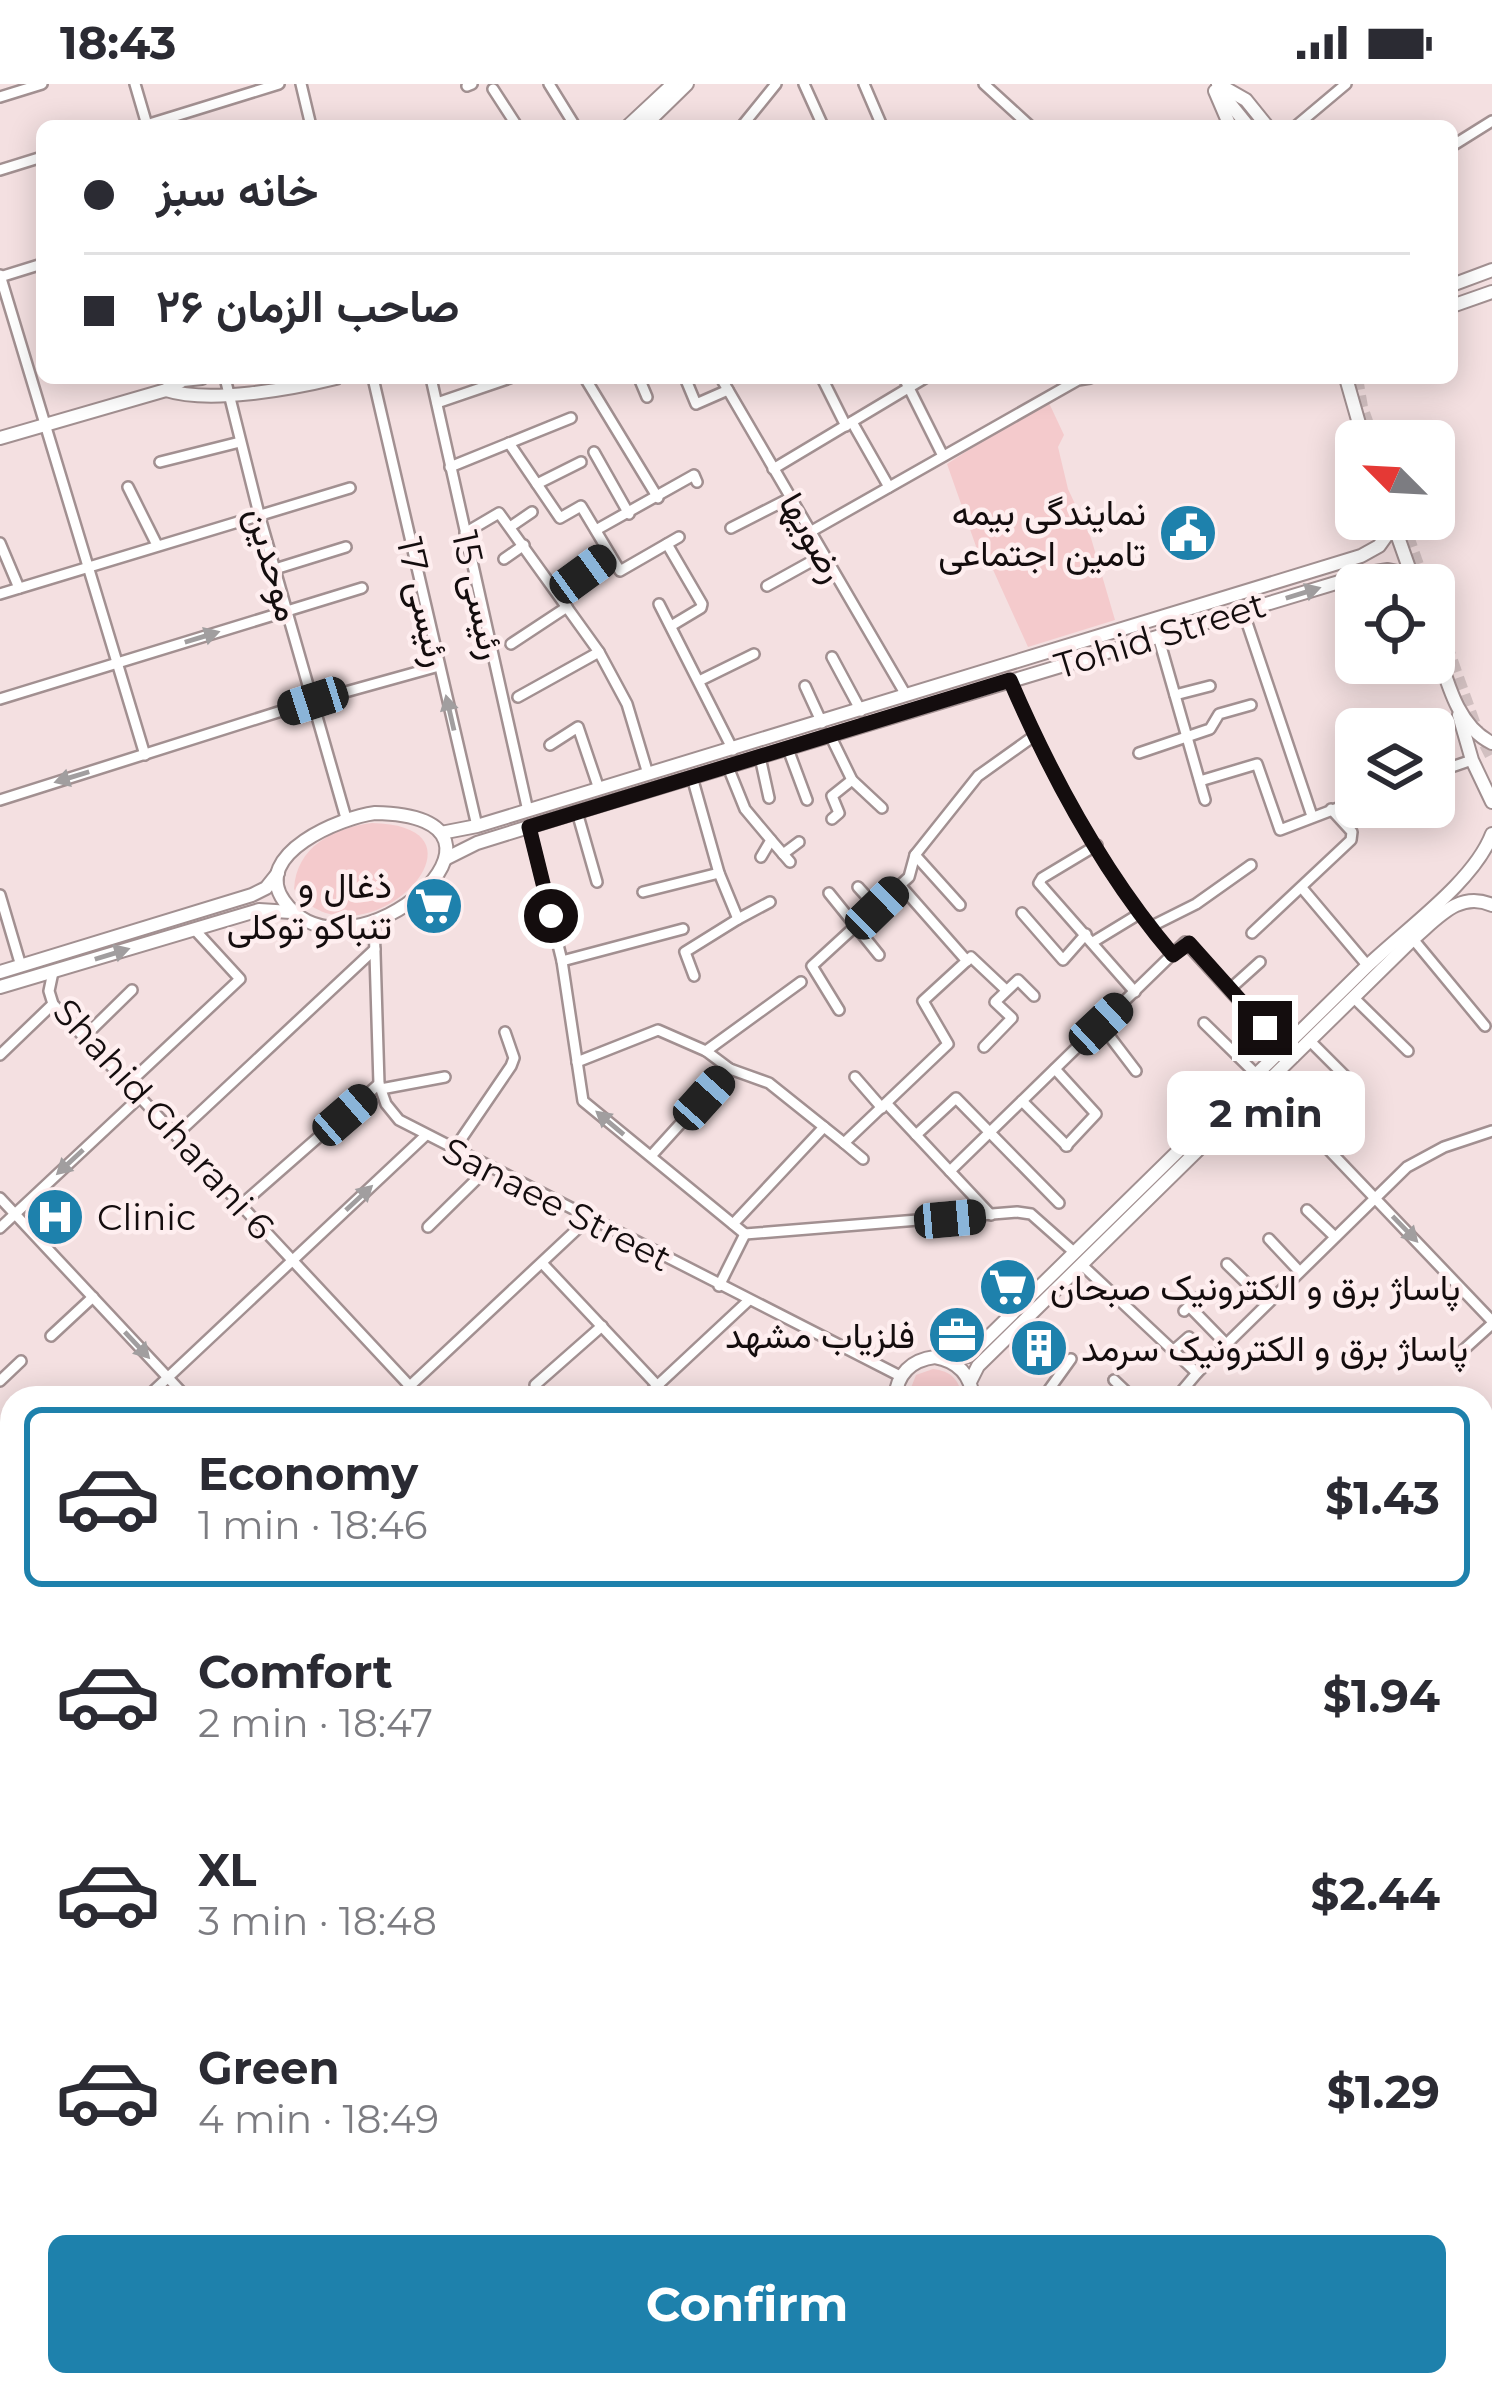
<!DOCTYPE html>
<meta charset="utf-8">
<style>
body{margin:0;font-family:Montserrat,Vazirmatn,sans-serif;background:#f7f7f7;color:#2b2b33;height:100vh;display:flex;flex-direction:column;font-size:45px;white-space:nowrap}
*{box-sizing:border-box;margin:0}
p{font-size:39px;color:#7c7c81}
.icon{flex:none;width:66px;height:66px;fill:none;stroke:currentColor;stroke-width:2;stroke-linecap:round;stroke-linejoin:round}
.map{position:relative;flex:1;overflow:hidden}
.details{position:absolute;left:0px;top:1302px;width:1494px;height:1011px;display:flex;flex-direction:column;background:#fff;border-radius:36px 36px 0 0;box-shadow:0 6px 30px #0003}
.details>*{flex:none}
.guide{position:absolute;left:36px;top:36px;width:1422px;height:264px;border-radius:18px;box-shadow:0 6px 30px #0003;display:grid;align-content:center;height:264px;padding:0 48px;background:#fff}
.needle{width:78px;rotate:294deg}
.buttons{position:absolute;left:1335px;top:336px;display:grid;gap:24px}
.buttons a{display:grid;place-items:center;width:120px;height:120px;border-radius:18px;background:#fff;box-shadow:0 6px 30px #0003;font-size:60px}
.end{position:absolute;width:54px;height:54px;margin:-27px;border:15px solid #140d0e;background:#fff;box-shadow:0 0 0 6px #fff}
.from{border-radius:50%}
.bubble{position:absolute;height:84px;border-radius:18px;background:#fff;box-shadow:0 6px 30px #0003;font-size:39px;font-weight:700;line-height:84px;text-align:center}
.car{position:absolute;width:36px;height:72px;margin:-36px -18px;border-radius:15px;box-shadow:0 0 9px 3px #0007;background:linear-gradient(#222 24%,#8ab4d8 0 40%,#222 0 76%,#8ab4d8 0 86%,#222 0)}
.guide b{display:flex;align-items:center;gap:42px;height:114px;font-size:45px}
.guide b+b{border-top:3px solid #e1e1e2}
.guide i{width:30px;height:30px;background:#2b2b33}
ul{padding:21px 0 0;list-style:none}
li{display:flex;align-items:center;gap:36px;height:180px;margin:0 24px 18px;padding:0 24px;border:6px solid transparent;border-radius:18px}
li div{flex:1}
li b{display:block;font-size:45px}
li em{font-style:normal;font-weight:700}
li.current{border-color:#1e81ac}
li>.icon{width:108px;height:108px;stroke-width:1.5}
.primary-button{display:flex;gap:24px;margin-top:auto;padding:24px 48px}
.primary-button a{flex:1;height:138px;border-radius:18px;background:#1e81ac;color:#fff;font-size:48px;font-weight:700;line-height:138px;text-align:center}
.status{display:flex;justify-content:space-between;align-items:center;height:84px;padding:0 60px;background:#fff;direction:ltr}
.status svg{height:33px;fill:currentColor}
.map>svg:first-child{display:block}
.green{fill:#f4cacc}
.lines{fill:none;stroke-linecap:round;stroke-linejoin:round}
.major-tunnel{stroke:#d2c0c1;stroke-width:12;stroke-dasharray:12 6;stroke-linecap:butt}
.minor-casing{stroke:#a29091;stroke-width:14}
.major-casing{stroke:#a29091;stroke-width:16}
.minor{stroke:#fff;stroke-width:9}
.major{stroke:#fff;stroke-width:12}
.oneway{fill:#a19e9f}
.route{stroke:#140d0e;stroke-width:15}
.labels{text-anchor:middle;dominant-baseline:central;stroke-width:9;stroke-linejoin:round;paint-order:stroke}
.poi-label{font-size:36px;fill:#140d0e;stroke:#feeeef;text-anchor:end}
.street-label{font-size:36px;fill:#140d0e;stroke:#feeeef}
</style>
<div class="status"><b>18:43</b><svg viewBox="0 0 49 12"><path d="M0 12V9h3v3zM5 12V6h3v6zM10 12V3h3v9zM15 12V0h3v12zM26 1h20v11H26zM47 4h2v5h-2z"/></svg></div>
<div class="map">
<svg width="1492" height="2312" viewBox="0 0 1492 2312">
<rect width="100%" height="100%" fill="#f4e0e1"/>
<g class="green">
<polygon points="1049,319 1064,351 1058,363 1068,405 1091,454 1115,536 1028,563 985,468 978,468 947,380 1016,335"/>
<path d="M372 739C509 742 358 892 294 805 296 763 333 744 372 739Z"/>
<path d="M933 1285C951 1287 960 1296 962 1314H907L916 1291Z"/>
<polygon points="37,2301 249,2301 253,2305 258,2301 316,2301 305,2312 25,2312"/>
</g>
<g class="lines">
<g class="major-tunnel">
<polyline points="1357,294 1362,323 1374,357"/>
<polyline points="1402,435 1425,501"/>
<polyline points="1434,526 1475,641 1492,674"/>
</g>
<g class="minor-casing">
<g id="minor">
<polyline points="135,0 147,41"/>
<polyline points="301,0 311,42"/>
<polyline points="549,0 575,42"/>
<polyline points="804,0 823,42"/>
<polyline points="864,0 882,42"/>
<polyline points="984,0 1030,42"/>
<polyline points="467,2 472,0"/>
<polyline points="493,5 517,42"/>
<polyline points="0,13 42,0"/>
<polyline points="143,42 279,0"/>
<polyline points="742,42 776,0"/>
<polyline points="1296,42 1346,0"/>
<polyline points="1452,62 1492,37"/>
<polyline points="0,86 42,73"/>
<polyline points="0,191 145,671"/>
<polyline points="0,193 42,180"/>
<polyline points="225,294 259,430 346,734"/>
<polyline points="373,294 477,742"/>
<polyline points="431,294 528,727"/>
<polyline points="585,294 658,414"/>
<polyline points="639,294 647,313"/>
<polyline points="721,294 906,611"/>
<polyline points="822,294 846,342"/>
<polyline points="904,294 943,372"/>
<polyline points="686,296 696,320 728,306"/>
<polyline points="437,319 510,294"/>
<polyline points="852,338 889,403"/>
<polyline points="509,359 560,434 581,422 620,487 679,453"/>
<polyline points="594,368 629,430"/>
<polyline points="160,378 240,358"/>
<polyline points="450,383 571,334"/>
<polyline points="773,385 925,294"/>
<polyline points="537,400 581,378"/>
<polyline points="128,403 157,461"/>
<polyline points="510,443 532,428"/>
<polyline points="731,444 790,414"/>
<polyline points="596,446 694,391 697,398"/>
<polyline points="810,448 1078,296 1090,294"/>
<polyline points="465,449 499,429 599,568 627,620 648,690"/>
<polyline points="0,459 19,504"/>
<polyline points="667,460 702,520 701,524 671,542"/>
<polyline points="504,475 524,461"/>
<polyline points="275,485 346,463"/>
<polyline points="583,490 610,471"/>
<polyline points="767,502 823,471"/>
<polyline points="0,510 350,404"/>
<polyline points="659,520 733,666"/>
<polyline points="1243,527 1312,732"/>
<polyline points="1158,552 1205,716"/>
<polyline points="511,560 567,523"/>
<polyline points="832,573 861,627"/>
<path d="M1010 596C1052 694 1104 790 1173 871"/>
<polyline points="699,597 754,570"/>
<polyline points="805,602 822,639"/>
<polyline points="1175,611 1210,602"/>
<polyline points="518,613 599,568"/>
<polyline points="0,615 362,504"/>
<polyline points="830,651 852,696 882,724"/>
<polyline points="550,661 578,643 599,705"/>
<polyline points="788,665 807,716"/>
<polyline points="1139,669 1210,645 1219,630 1251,621"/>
<polyline points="760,673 769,714"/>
<polyline points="728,683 745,725 771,756 761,773"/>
<polyline points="1434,689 1472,676"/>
<polyline points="692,693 719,789 738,835 770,818"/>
<polyline points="1200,697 1257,680 1280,746 1356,717"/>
<polyline points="0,716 313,617 439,582"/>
<polyline points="577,728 597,798"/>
<polyline points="832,735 839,729 832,712 852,696"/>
<polyline points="529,743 562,877 583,1017 745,1150"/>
<polyline points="771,756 790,778"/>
<polyline points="1097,761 1042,794 1039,799 1135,908"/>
<polyline points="783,770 799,758"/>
<polyline points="915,771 960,821"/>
<polyline points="900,801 967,877"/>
<polyline points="858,803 877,824"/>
<polyline points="1302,804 1367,881"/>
<polyline points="643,808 719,789"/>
<polyline points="829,809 879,871"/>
<polyline points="0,811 21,882"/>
<polyline points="1022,829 1063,876 1086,850"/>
<polyline points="374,837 379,1000 386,1020 399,1036 900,1292"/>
<polyline points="1150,843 1196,820 1251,781"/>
<polyline points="1252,849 1351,756 1352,748 1331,725"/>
<polyline points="1413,855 1485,942"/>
<polyline points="1093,858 1139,830"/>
<polyline points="562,877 683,845"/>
<polyline points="53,888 49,907 53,920 421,1314"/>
<polyline points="694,892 685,868 738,835"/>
<polyline points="1230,905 1260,878"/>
<polyline points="1354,914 1408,967"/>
<polyline points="839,926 812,882 909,793 915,771 978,692 1034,652"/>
<polyline points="1204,939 1256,990"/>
<polyline points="1101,941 1136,987"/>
<polyline points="84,953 132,906"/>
<polyline points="1310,957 1350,997"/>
<polyline points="984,963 1012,934 995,918 1018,896 1034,912"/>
<polyline points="706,967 801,898"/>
<polyline points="0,971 53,920"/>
<polyline points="577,978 658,946 706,967 730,985 769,999 844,1059 948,960 923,917 971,873 1006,906"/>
<polyline points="1055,985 1096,1030 1066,1062"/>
<polyline points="855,993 882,1024"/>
<polyline points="128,1000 240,895 195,846"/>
<polyline points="1266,1000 1492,1237"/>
<polyline points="381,1005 445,993"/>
<polyline points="1022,1017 1067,1062"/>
<polyline points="887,1020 991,1131"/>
<polyline points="176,1051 375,865"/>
<polyline points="916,1051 956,1014 1059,1119"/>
<polyline points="844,1059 863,1075"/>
<polyline points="453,1067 511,982 514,974 505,948"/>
<polyline points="651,1072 730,985"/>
<polyline points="950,1087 1185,858 1282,964"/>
<polyline points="0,1114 187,1314"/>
<polyline points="241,1121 379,1000"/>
<polyline points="1307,1126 1334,1152"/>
<polyline points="733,1140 824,1043"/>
<polyline points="428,1143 488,1084"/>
<polyline points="0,1144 140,1013"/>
<polyline points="745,1150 1017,1128 1031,1130 1075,1169"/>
<polyline points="1269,1155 1299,1187"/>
<polyline points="542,1179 669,1314"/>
<polyline points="1227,1180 1267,1219"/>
<polyline points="1082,1181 1197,1289"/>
<polyline points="719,1202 745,1150"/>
<polyline points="1189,1222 1226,1260"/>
<polyline points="1184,1227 1198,1214"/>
<polyline points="51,1252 93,1213"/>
<polyline points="1173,1267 1189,1253"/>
<polyline points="1460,1269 1492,1240"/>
<polyline points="1114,1296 1133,1314"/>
<polyline points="0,1297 21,1277"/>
<polyline points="535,1301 602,1242"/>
<polyline points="146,1314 425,1052"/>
<polyline points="271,1314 273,1312"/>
<polyline points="397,1314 588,1135"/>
<polyline points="644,1314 748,1217"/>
<polyline points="1043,1314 1071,1275"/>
<polyline points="1176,1314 1197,1289 1407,1083 1444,1063 1492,1047"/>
<polyline points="0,1451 12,1440"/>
<polyline points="0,1508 12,1501"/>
<polyline points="0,1601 12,1589"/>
<polyline points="0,1666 12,1678"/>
<polyline points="0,1708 12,1697"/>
<polyline points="1482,1765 1492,1763"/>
<polyline points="1482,1898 1492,1897"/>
<polyline points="0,1917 12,1906"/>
<polyline points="0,1941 12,1953"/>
<polyline points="0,1989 12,1978"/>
<polyline points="1482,2019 1492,2019"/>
<polyline points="1482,2116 1492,2116"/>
<polyline points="342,2301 353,2312"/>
<polyline points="414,2301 424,2312"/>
<polyline points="597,2301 607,2312"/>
<polyline points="998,2301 1008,2312"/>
<polyline points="1109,2301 1120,2312"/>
<polyline points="617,2312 630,2301"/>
<polyline points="753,2312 765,2301"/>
<polyline points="1036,2312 1048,2301"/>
<polyline points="1311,2312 1322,2301"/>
</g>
</g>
<g class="major-casing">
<g id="major">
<polyline points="1218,0 1246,16 1267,42"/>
<polyline points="1219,6 1248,42"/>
<polyline points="1215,7 1230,42"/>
<polyline points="628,42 673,0"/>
<polyline points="644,42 687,0"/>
<polyline points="1452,201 1492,186"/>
<polyline points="1452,222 1492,208"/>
<polyline points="1346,294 1364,357"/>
<path d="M166 306C209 320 291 305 336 294"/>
<polyline points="0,354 166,306 183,296 202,294"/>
<polyline points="1392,436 1415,501"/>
<path d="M1434 556C1446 592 1455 641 1492 659"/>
<polyline points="1459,631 1472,676 1492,718"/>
<path d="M375 729C553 732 350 910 284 817 250 770 342 733 375 729Z"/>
<polyline points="441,749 477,742 1361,472 1379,462 1394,441"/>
<polyline points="447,774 477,759 577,728 1369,489 1388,486 1412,491"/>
<polyline points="0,888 252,811 266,804 278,789"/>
<polyline points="0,903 259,826 291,828"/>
<path d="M949 1276 969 1272C1099 1144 1230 1016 1361 888 1400 849 1473 800 1492 750"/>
<path d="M970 1298 978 1282 1413 855C1437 835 1459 806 1492 821"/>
<path d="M895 1314C897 1290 911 1276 935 1273 958 1277 971 1291 973 1314"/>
<polyline points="0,1366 12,1378"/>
<polyline points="0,1380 12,1393"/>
<polyline points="1490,1387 1492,1371"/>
<polyline points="0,2193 12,2182"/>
<polyline points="871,2301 881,2312"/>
<polyline points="464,2312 477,2301"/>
</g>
</g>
<use href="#minor" class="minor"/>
<use href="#major" class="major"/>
</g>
<defs><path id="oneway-solid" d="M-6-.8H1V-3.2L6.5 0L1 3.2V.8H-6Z" transform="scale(3)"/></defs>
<g class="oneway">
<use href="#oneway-solid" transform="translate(1303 509) rotate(-17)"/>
<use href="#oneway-solid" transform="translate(202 553) rotate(-17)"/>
<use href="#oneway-solid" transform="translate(450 629) rotate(-103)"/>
<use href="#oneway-solid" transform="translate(72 693) rotate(163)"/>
<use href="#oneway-solid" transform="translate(112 870) rotate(-17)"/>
<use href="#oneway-solid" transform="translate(610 1039) rotate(-140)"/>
<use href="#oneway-solid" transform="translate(70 1078) rotate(137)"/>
<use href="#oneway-solid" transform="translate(359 1114) rotate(-43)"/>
<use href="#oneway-solid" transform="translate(1405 1145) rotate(46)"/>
<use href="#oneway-solid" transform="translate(137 1261) rotate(47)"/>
</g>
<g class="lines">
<path class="route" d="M551 832 529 743 1010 596C1052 694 1104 790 1173 871L1189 859 1265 944"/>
</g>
<defs>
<g id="civic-disc" transform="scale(3)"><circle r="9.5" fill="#1e81ac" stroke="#feeeef"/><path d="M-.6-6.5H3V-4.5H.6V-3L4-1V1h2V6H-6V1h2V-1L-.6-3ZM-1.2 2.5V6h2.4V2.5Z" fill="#fff"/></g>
<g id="supermarket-disc" transform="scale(3)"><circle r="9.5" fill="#1e81ac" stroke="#feeeef"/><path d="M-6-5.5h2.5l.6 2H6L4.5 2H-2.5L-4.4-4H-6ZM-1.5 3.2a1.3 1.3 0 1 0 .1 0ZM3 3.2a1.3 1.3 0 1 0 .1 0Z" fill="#fff"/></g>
<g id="hospital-disc" transform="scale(3)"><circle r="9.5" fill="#1e81ac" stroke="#feeeef"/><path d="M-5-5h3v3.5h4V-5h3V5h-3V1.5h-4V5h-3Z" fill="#fff"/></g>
<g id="office-disc" transform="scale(3)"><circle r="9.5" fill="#1e81ac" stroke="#feeeef"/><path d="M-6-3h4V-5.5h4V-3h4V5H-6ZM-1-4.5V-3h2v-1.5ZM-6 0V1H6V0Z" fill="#fff"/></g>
<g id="building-disc" transform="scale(3)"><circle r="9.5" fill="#1e81ac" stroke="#feeeef"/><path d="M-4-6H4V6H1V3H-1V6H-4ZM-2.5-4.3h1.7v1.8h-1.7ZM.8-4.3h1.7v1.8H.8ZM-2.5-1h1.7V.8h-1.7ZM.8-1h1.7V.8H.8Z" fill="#fff"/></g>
</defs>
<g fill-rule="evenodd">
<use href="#civic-disc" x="1188" y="449"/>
<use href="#supermarket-disc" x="434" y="822"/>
<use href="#hospital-disc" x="55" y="1133"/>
<use href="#supermarket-disc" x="1008" y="1203"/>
<use href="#office-disc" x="957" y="1251"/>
<use href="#building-disc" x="1039" y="1264"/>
</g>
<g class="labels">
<g class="poi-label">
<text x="1146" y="428">نمایندگی بیمه<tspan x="1146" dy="41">تامین اجتماعی</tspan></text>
<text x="392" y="801">ذغال و<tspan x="392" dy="41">تنباکو توکلی</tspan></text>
<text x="97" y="1133" text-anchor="start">Clinic</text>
<text x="1050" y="1203" text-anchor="start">پاساژ برق و الکترونیک صبحان</text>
<text x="915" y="1251">فلزیاب مشهد</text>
<text x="1081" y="1264" text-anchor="start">پاساژ برق و الکترونیک سرمد</text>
</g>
<g class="street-label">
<text transform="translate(813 453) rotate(60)">رضویها</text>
<text transform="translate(274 480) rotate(74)">موحدین</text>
<text transform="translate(479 511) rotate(77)">رئیسی 15</text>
<text transform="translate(424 518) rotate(77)">رئیسی 17</text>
<text transform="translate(1160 551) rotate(-17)">Tohid Street</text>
<text transform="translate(164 1035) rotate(48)">Shahid Gharani 6</text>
<text transform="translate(557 1120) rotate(27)">Sanaee Street</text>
</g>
</g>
</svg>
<div class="buttons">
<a><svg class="needle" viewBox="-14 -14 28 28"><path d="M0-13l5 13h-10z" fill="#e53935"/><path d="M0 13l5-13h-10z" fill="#7c7c81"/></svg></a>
<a><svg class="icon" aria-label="locate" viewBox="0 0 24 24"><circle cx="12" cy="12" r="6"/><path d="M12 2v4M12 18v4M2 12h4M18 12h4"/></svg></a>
<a><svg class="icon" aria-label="layers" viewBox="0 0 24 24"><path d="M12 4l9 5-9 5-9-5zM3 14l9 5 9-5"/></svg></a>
</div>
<i class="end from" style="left:551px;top:832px"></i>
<i class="end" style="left:1265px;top:944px"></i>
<div class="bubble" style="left:1167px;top:987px;width:198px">2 min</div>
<i class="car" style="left:583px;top:490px;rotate:54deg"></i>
<i class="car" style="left:313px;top:617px;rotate:252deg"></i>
<i class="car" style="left:877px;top:824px;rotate:46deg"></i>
<i class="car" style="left:1101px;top:940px;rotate:47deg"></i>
<i class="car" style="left:704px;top:1014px;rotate:42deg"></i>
<i class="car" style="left:345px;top:1031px;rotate:49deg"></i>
<i class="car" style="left:950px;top:1135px;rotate:85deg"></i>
<div class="guide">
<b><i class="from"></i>خانه سبز</b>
<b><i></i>صاحب الزمان ۲۶</b>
</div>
<section class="details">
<ul>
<li class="current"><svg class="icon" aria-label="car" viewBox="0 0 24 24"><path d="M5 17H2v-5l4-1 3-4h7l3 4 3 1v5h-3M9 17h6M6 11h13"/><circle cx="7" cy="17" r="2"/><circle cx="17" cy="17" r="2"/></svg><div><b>Economy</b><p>1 min · 18:46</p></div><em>$1.43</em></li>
<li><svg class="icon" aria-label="car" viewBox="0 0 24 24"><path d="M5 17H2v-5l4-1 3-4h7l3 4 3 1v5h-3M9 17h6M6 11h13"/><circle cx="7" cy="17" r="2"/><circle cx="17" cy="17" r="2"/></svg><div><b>Comfort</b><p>2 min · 18:47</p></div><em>$1.94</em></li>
<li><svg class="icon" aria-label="car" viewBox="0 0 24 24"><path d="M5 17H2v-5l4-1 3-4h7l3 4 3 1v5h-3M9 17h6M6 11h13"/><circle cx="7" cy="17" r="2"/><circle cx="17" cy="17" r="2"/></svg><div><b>XL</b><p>3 min · 18:48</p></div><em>$2.44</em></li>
<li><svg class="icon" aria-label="car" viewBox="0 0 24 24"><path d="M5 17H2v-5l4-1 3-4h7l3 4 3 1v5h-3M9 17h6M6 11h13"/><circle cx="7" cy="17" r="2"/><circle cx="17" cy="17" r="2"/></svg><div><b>Green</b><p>4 min · 18:49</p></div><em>$1.29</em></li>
</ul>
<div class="primary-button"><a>Confirm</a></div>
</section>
</div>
